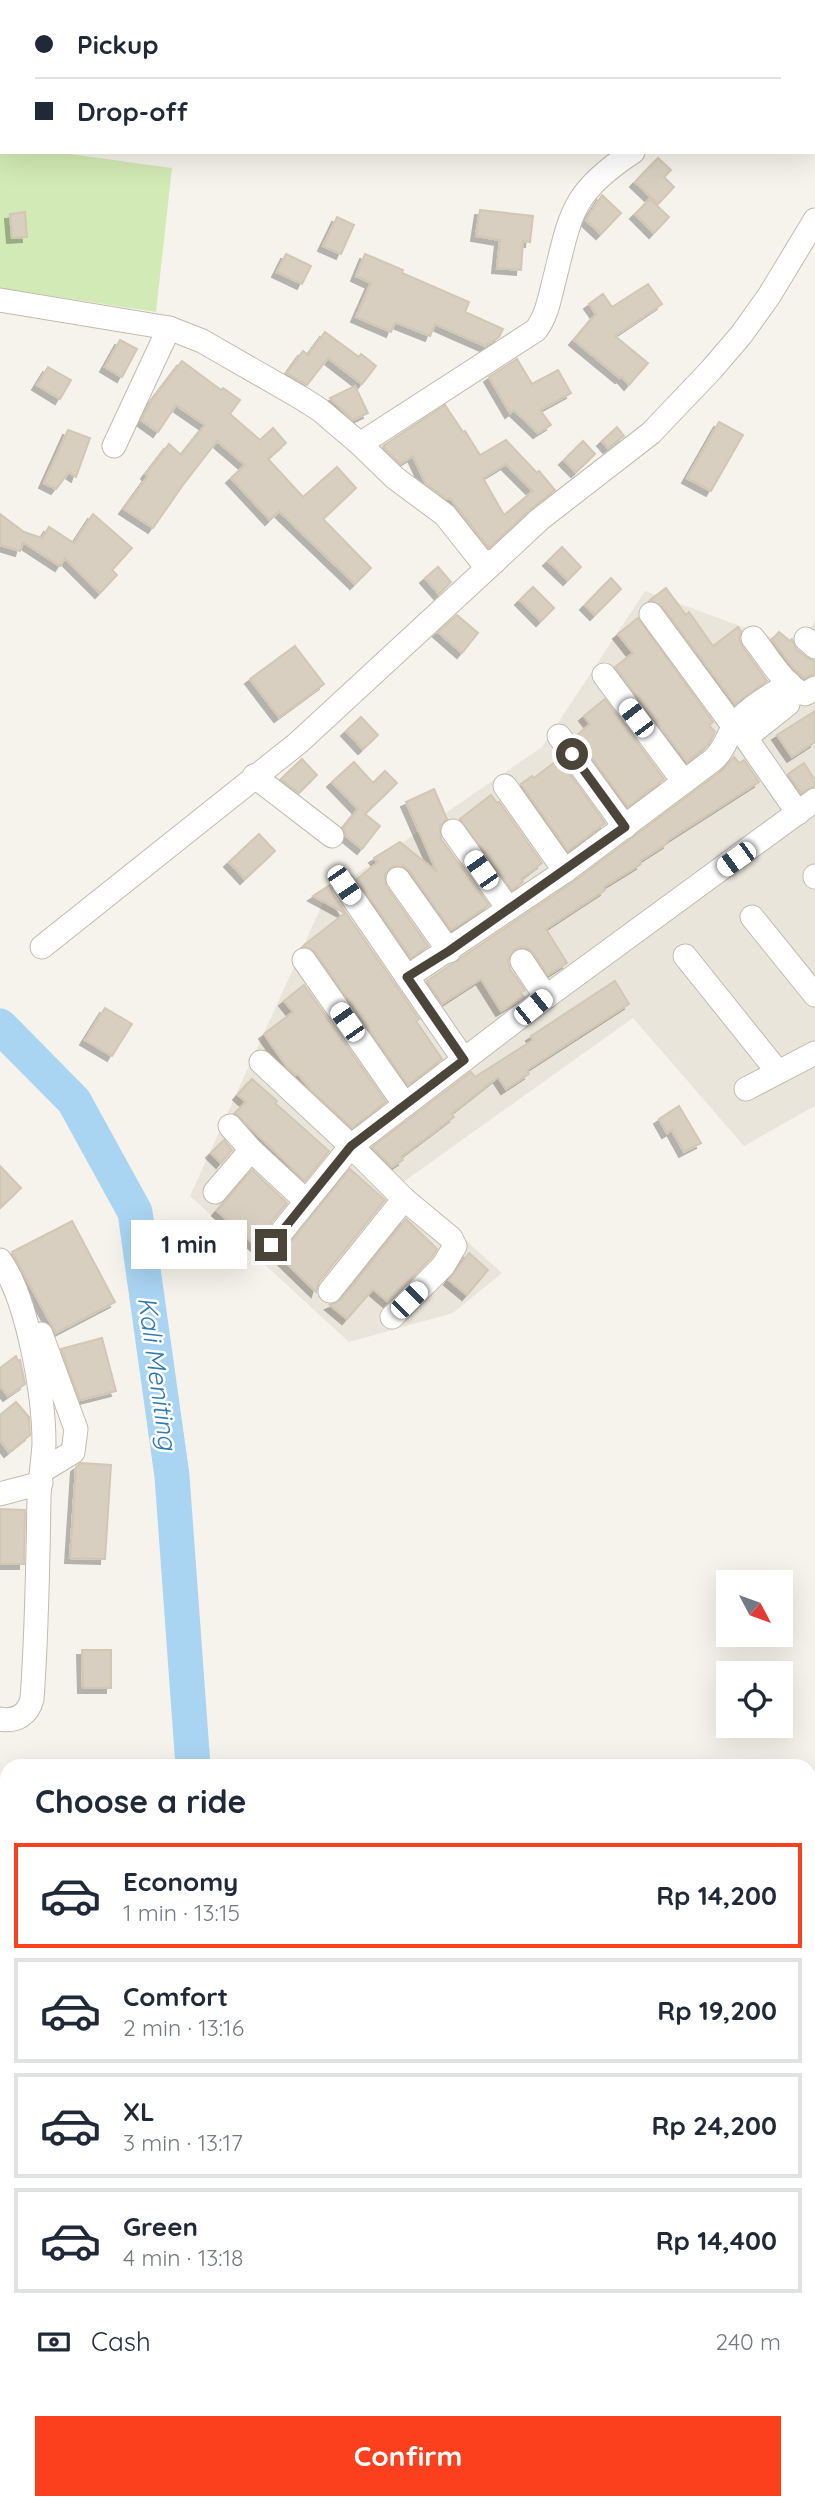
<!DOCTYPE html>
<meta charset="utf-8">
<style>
body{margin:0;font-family:Quicksand,sans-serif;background:#f2f2f3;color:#1f2937;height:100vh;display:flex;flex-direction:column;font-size:26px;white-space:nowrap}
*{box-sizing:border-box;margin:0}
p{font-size:23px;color:#747a83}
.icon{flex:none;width:38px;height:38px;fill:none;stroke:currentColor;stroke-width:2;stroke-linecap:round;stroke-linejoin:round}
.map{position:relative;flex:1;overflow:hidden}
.sheet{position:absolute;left:0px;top:1759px;width:816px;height:751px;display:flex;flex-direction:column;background:#fff;border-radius:21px 21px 0 0;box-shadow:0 7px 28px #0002}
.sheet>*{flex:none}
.top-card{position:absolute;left:0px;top:0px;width:816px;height:154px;box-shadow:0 7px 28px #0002;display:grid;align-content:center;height:154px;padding:0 35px;background:#fff}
.needle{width:46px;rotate:131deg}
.tools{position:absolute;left:716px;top:1570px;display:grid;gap:14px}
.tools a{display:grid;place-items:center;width:77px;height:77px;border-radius:0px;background:#fff;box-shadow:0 7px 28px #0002;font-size:35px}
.end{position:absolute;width:32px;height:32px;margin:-16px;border:9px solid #4b4439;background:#fff;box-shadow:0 0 0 4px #fff}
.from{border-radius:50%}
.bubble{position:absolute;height:49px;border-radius:0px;background:#fff;box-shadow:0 7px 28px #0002;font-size:23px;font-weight:700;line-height:49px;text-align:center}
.car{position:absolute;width:21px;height:42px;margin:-21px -10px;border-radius:9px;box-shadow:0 0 5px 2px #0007;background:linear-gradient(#fff 24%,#345 0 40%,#fff 0 76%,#345 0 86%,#fff 0)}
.top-card b{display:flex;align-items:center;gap:24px;height:66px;font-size:26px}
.top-card b+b{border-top:2px solid #e0e1e3}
.top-card i{width:18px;height:18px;background:#1f2937}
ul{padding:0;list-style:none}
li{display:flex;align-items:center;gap:21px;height:105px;margin:0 14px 10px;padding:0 21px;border:4px solid #e0e1e3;border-radius:0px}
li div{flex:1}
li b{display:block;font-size:26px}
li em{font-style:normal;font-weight:700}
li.selected{border-color:#fc3f1d}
li>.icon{width:63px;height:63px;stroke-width:1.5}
h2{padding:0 35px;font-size:32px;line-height:84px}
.pay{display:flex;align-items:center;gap:18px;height:77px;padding:0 35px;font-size:26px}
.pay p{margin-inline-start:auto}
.button{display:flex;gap:14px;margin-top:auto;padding:14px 35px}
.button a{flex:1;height:80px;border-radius:0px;background:#fc3f1d;color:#fff;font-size:28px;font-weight:700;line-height:80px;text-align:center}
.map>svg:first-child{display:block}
.residential{fill:#eae5da}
.green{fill:#d2eab5}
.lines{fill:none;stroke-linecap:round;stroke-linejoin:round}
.river{stroke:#a9d4f2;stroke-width:35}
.building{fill:#d8cfc1;stroke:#d3c7b4;stroke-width:2;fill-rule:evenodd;filter:url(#shadow)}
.minor-casing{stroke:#c2bbae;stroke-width:25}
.minor{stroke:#fff;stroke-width:23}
.route{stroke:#4b4439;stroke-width:9}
.labels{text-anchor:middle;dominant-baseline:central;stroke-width:5;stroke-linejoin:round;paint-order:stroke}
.water-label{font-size:26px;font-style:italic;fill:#2e7ab2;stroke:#fff}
</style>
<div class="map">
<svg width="815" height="2509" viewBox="0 0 815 2509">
<defs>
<filter id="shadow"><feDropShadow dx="-5" dy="5" stdDeviation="0" flood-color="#0004"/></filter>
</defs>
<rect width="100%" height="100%" fill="#f6f3ec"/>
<polygon class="residential" points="645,591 800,648 815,620 815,1106 744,1146 633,1018 402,1183 502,1273 453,1313 349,1342 190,1196 327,894 542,747"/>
<polygon class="green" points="0,145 2,152 55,152 172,168 156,312 0,288"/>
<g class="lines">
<g class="river">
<polyline points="0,1026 74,1101 135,1212 172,1476 193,1766"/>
<polyline points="309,2509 312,2502"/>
</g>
</g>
<g class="building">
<polygon points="658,158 671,170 664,177 674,187 658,204 635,182"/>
<polygon points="602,195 621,213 601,234 586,220"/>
<polygon points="650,199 669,217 654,233 635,214"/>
<polygon points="480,210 533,216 530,242 523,241 521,270 497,268 500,240 476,236"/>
<polygon points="25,212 27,237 12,238 10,214"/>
<polygon points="337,217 354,225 341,254 323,246"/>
<polygon points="286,254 311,266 302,284 277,272"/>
<polygon points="365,254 403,270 402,273 469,302 465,312 503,329 499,337 485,346 435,324 430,336 395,322 391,332 356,317 371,283 356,276"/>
<polygon points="648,284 662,304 615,336 648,363 629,385 622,377 620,378 574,340 596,314 589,304 603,294 612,307"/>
<polygon points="325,332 359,357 361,354 376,366 362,384 328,358 307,385 287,373 303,351 308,355"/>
<polygon points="120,340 137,349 122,377 105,367"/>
<polygon points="517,359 532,384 558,370 571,393 540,410 551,425 538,433 514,410 510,413 489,377"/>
<polygon points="182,361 221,390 223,388 240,400 230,414 260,440 273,428 286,443 268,459 303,497 337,467 356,488 323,519 371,568 355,584 279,511 270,520 231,478 245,465 217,441 183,485 153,528 124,509 148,476 146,474 169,444 181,455 205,425 176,405 158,432 141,420 150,403"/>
<polygon points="48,367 71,380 60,399 37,385"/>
<polygon points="355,386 368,413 353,420 330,398"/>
<path d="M445 405 463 432 465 431 480 455 506 440 537 473 539 471 555 490 531 509 489 548 450 498 447 499 426 484 413 456 400 464 383 446ZM506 464 533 491 504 515 483 478Z"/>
<polygon points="719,422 743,435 711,491 687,478"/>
<polygon points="617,427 624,436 608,448 602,441"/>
<polygon points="68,430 90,438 76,477 69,472 56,489 44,483"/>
<polygon points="583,441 595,454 576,472 564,460"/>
<polygon points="0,514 24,532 42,538 49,527 74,543 93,514 132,548 112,570 117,575 100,593 65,558 60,566 23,542 20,551 0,545"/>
<polygon points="562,547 581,567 568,580 548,561"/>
<polygon points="438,567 451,582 439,594 425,578"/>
<polygon points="611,578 621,589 595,615 585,605"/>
<polygon points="533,587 554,608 541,621 520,600"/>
<polygon points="666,588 686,615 689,612 713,646 738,627 741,632 739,639 742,646 767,681 735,704 662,606 650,600"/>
<polygon points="457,615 478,633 462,653 438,632"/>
<polygon points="638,618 713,722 709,725 715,732 709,744 687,762 615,667 633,653 618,634"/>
<polygon points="779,632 790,641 792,639 796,649 806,657 815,661 815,674 804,678 794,669 772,640"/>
<polygon points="295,646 324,684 279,717 250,679"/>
<polygon points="605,699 664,779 628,807 576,736 590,724 584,716"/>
<polygon points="815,711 815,742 792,757 777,735"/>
<polygon points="361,717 378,735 363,749 346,731"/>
<polygon points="734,757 739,763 744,760 759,782 667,841 668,843 640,861 641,864 604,887 605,890 546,929 567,963 548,975 533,953 528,948 520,947 514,950 508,961 510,969 525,990 521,993 524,997 521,999 501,1011 481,979 442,1004 427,981 573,882 721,771"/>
<polygon points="302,759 317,775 299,793 281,779"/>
<polygon points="559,759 605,823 568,851 521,784 532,776 534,778"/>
<polygon points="354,762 373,783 385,771 397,783 365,814 380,826 362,849 346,836 343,828 358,809 332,782"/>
<polygon points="804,763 815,780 815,786 801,793 788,774"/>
<polygon points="434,789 447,819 440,826 441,839 489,905 451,930 409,870 403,866 391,867 385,874 386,886 428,946 411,958 357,879 378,862 374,858 400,842 437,872 406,802"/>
<polygon points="491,795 497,803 499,802 542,863 521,879 523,882 512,890 460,819"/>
<polygon points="259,834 275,851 245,879 229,862"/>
<polygon points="330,885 332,893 419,1019 416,1021 442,1059 408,1085 315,952 303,946 345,913 313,896"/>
<polygon points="615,981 629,1004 527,1070 529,1074 506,1089 498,1077 451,1114 454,1117 401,1157 403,1160 392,1167 372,1147 471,1072 475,1077 533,1040 531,1036"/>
<polygon points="304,985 386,1102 352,1128 311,1090 298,1074 296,1075 287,1067 264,1034 293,1012 284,1001"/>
<polygon points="105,1008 132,1024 112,1056 85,1040"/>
<polygon points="252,1079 277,1101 275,1103 329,1151 305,1181 235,1113 246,1102 238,1095"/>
<polygon points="679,1106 701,1143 684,1152 672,1130 667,1133 659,1119"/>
<polygon points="224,1140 232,1150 221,1163 211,1153"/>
<polygon points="0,1166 21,1188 0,1208"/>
<polygon points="350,1169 385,1200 319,1282 316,1292 279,1256"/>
<polygon points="252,1170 287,1203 260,1236 256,1246 217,1211"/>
<polygon points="406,1219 437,1249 432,1257 388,1302 373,1289 347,1319 330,1305 341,1300"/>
<polygon points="72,1221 115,1302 56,1333 12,1252"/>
<polygon points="469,1253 488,1270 467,1295 449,1280"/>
<polygon points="102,1338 116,1391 80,1400 61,1349"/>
<polygon points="16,1356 18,1361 20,1360 25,1384 8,1396 0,1386 0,1368"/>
<polygon points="16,1402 29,1417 30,1435 9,1452 0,1440 0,1415"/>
<polygon points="81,1463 111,1465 105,1559 70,1558 76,1467"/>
<polygon points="0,1509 25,1510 24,1564 0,1564"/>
<polygon points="82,1650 111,1650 111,1688 83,1688"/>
</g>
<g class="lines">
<g class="minor-casing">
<g id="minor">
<polyline points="768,2 769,0"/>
<path d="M0 300 169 328 202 341 303 399 320 410 360 444 536 330C546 317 549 301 553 285 571 215 569 194 633 152"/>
<polyline points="360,444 395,478 445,515 479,558 482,561 494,562 540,519 651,433 711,370 741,335 769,296 815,220"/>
<polyline points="114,446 169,328"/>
<polyline points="651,614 734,727"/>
<path d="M753 638C766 654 786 689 805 694L815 688"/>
<polyline points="806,639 815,647"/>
<polyline points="604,675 684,782"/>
<polyline points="788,704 749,735 748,741 798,813"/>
<polyline points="559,736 625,827"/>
<polyline points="254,776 332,836"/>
<polyline points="505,786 565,871"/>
<polyline points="453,831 508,908"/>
<polyline points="815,876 815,877"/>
<polyline points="398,879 449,951"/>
<polyline points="344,885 464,1060"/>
<polyline points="752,917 815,995"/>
<polyline points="42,947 298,743 494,562"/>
<polyline points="685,956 778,1072"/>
<polyline points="304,960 405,1105"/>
<polyline points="522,961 546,997"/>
<path d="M407 977 565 871 713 760C724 750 727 738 734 726 746 708 771 696 789 683"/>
<polyline points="261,1062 351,1146 271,1245"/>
<polyline points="746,1089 815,1053"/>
<polyline points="230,1126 251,1150 306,1201"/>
<polyline points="215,1192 251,1150"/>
<path d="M0 1260C28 1300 44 1395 44 1444 43 1462 40 1479 39 1497 38 1564 37 1632 32 1699 28 1715 16 1722 0 1719"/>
<polyline points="330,1291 404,1199"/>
<polyline points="392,1317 443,1266 455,1246 451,1238 404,1199 351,1146 546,997 815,800"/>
<polyline points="41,1334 76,1429 73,1452 42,1471"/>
<polyline points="0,1494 41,1483"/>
<polyline points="515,2509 521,2502"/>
</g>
</g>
<use href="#minor" class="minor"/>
</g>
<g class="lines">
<polyline class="route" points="271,1245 351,1146 464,1060 407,977 449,951 625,827 572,754"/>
</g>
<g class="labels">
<g class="water-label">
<text transform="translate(158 1373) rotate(82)">Kali Meniting</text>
</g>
</g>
</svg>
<div class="tools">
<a><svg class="needle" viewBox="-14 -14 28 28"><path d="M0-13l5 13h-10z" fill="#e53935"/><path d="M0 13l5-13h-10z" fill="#747a83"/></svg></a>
<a><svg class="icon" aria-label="locate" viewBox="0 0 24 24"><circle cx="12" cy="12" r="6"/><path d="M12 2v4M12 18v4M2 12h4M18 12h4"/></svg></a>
</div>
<i class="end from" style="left:572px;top:754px"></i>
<i class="end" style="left:271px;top:1245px"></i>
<div class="bubble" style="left:131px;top:1220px;width:116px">1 min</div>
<i class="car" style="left:636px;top:718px;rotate:323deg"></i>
<i class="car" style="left:736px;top:859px;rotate:234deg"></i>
<i class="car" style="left:481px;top:870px;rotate:325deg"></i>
<i class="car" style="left:344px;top:885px;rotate:146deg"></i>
<i class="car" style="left:533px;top:1007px;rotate:51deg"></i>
<i class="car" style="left:347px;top:1022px;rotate:325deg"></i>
<i class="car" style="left:409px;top:1300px;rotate:45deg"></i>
<div class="top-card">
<b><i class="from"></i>Pickup</b>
<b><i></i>Drop-off</b>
</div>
<section class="sheet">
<h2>Choose a ride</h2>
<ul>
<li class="selected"><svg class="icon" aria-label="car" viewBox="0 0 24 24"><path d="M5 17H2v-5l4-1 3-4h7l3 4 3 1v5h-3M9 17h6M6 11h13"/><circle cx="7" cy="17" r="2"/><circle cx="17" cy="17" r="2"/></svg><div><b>Economy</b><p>1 min · 13:15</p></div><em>Rp 14,200</em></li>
<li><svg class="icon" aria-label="car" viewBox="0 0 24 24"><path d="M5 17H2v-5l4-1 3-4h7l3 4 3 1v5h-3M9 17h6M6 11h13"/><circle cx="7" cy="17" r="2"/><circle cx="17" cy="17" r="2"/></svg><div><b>Comfort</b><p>2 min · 13:16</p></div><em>Rp 19,200</em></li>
<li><svg class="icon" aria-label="car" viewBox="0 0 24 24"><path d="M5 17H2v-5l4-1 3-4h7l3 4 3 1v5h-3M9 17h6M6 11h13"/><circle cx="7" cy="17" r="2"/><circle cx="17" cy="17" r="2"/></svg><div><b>XL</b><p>3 min · 13:17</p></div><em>Rp 24,200</em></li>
<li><svg class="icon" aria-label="car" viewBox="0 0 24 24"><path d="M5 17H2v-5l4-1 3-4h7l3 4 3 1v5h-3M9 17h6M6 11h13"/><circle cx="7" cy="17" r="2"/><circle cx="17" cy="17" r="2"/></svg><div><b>Green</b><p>4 min · 13:18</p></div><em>Rp 14,400</em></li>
</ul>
<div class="pay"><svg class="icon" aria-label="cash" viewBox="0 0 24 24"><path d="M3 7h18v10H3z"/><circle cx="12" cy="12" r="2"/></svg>Cash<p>240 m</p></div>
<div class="button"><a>Confirm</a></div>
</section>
</div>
